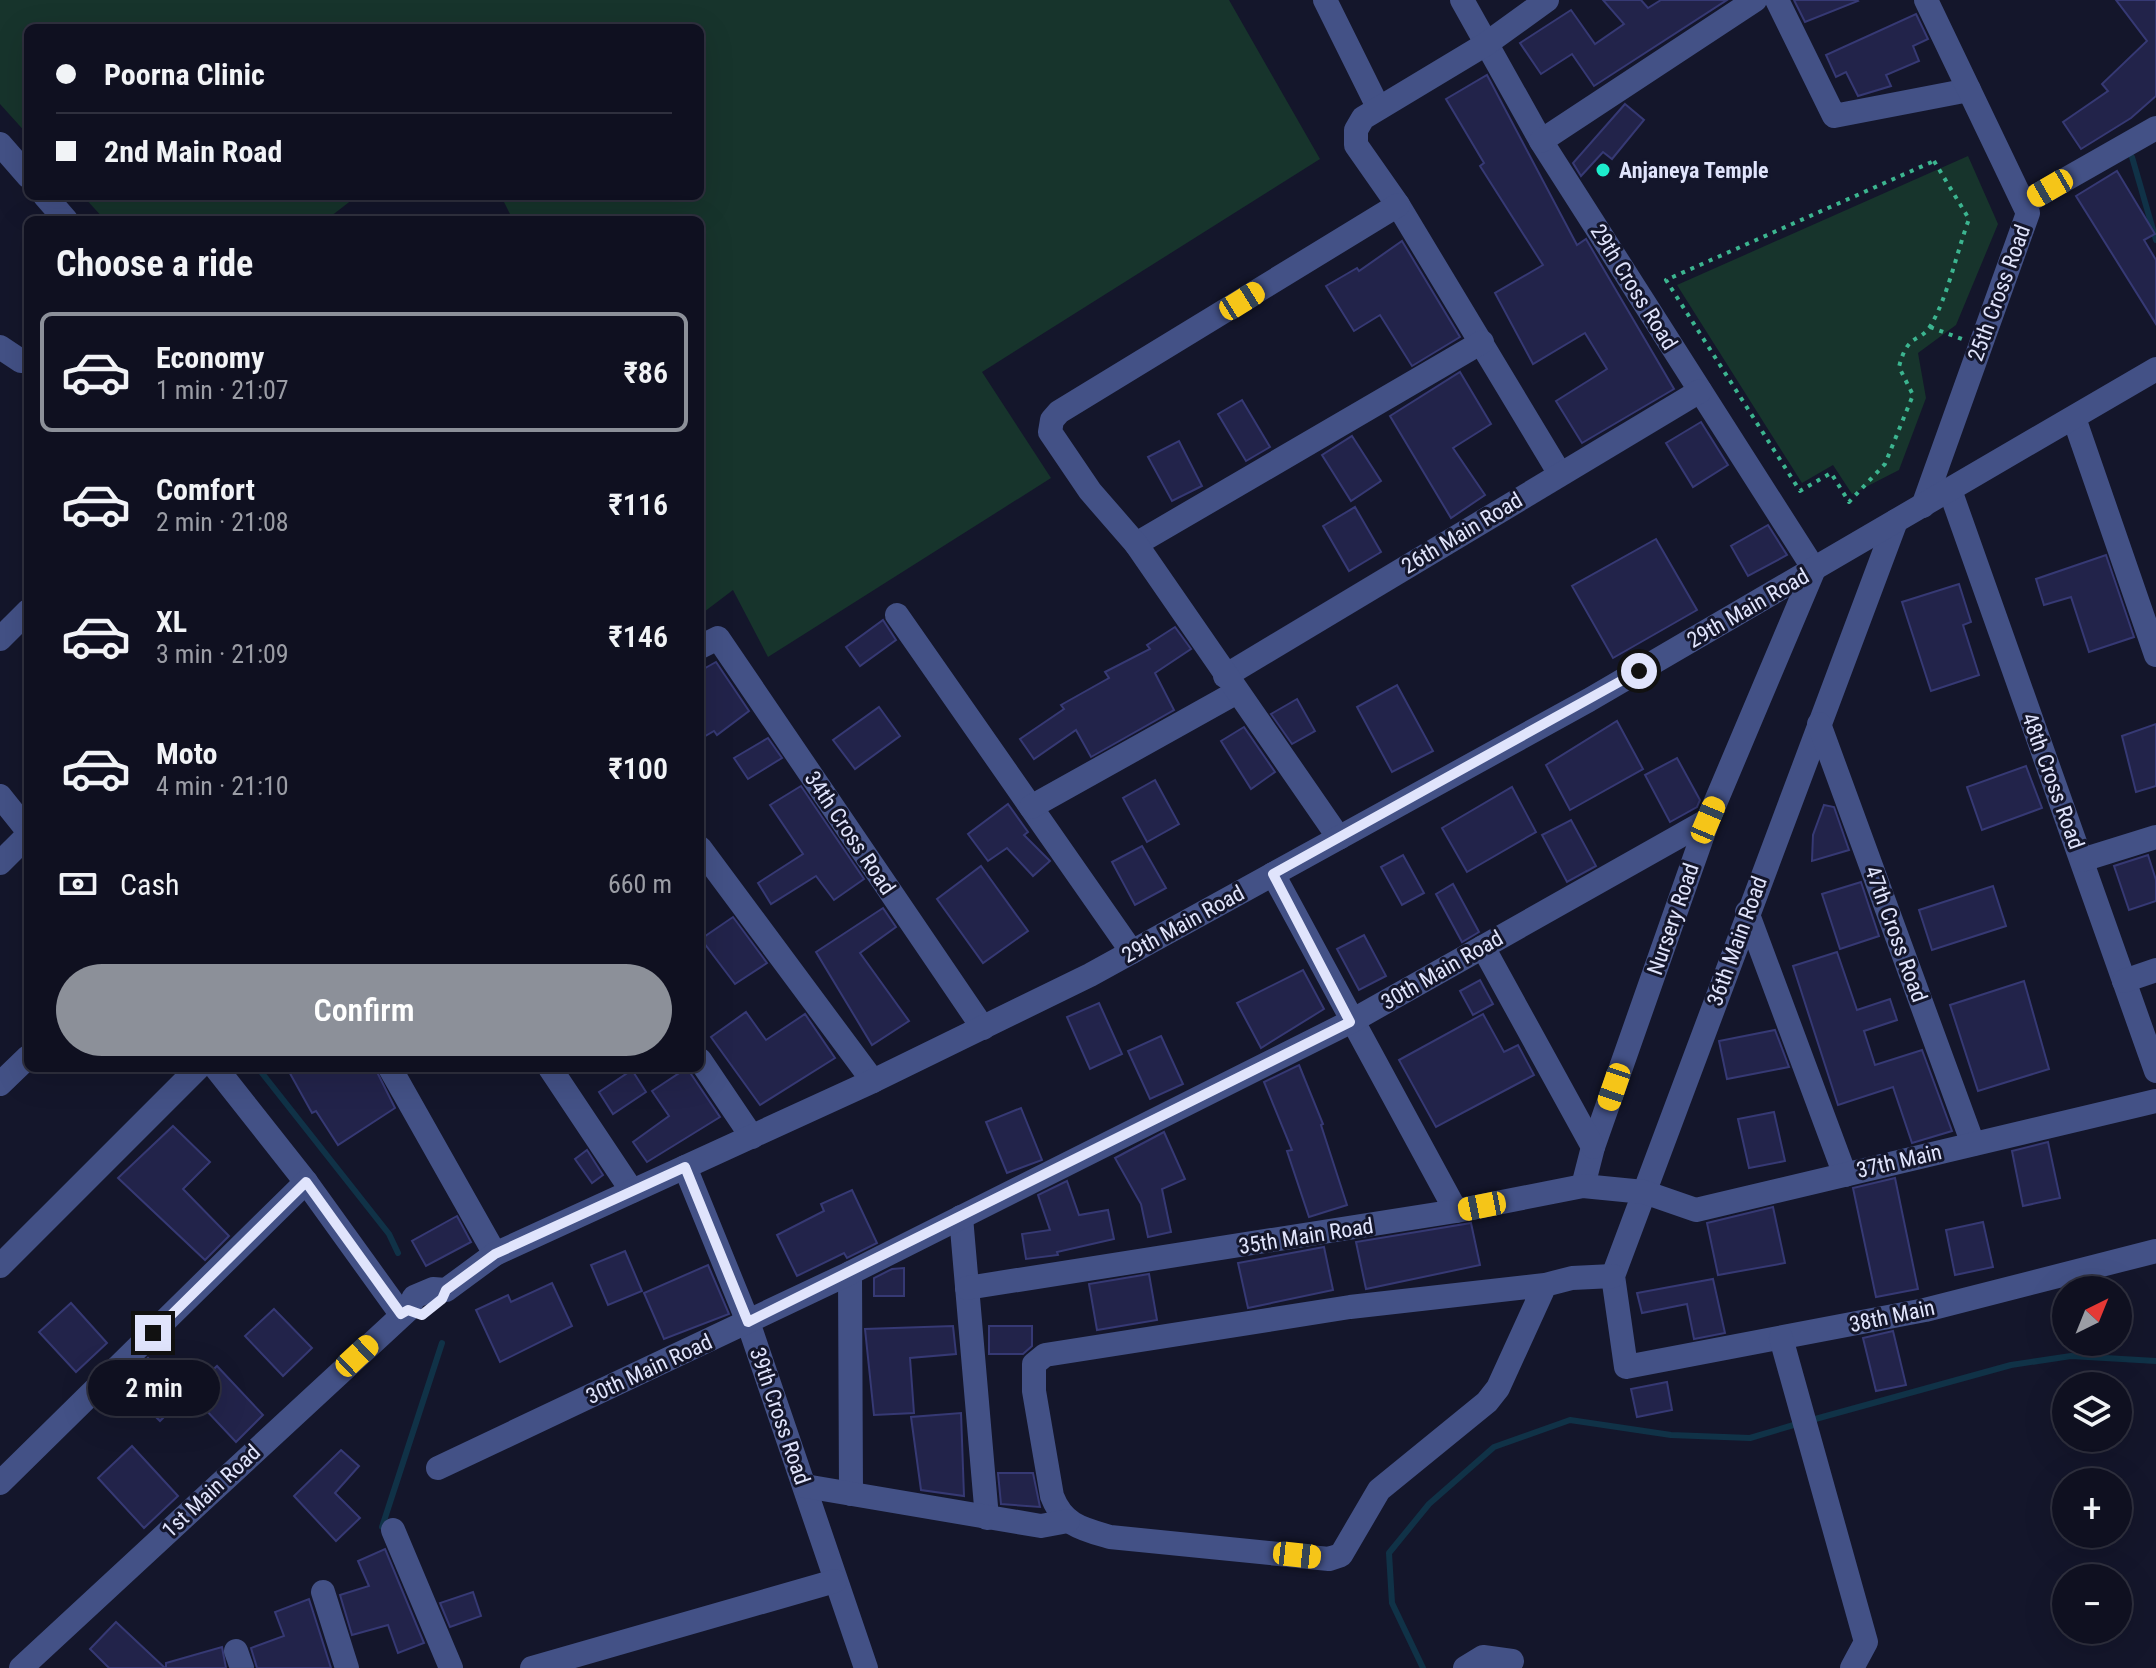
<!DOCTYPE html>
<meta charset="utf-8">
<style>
body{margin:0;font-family:"Roboto Condensed",sans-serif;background:#181929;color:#f1f3f6;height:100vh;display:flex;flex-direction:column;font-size:30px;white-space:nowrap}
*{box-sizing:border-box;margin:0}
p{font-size:26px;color:#9b9da5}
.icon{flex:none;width:44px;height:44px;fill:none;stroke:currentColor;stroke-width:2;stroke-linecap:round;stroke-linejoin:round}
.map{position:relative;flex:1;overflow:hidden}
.drawer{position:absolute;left:24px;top:216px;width:680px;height:856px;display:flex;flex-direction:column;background:#0f1020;border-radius:12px;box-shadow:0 8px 32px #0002,0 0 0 2px #2f303e}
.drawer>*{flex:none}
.hud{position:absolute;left:24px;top:24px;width:680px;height:176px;border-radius:12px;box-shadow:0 8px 32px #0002,0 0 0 2px #2f303e;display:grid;align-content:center;height:176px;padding:0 32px;background:#0f1020}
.needle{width:52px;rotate:43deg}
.fabs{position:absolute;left:2052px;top:1276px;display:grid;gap:16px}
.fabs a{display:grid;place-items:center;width:80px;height:80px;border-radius:50%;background:#0f1020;box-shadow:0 8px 32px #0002,0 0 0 2px #2f303e;font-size:40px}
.end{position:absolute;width:36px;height:36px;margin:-18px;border:10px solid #e0e4fc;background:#111;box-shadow:0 0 0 4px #111}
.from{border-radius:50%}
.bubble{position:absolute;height:56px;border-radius:28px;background:#0f1020;box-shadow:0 8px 32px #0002,0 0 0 2px #2f303e;font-size:26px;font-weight:600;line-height:56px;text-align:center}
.car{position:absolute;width:24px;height:48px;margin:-24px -12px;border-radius:10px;box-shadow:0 0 6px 2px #0007;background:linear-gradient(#f5c518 24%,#345 0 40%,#f5c518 0 76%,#345 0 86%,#f5c518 0)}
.hud b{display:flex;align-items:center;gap:28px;height:76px;font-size:30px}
.hud b+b{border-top:2px solid #2f303e}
.hud i{width:20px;height:20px;background:#f1f3f6}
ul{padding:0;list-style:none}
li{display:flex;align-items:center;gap:24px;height:120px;margin:0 16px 12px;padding:0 16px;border:4px solid transparent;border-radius:12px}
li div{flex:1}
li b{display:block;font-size:30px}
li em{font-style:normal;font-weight:600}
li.selected{border-color:#8c9099}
li>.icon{width:72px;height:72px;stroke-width:1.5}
h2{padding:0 32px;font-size:36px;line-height:96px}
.pay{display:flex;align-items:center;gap:20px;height:88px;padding:0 32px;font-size:30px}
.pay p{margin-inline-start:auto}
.button{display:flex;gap:16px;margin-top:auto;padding:16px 32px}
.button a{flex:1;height:92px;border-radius:48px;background:#8c9099;color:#fff;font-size:32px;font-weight:600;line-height:92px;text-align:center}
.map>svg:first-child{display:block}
.green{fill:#17342c}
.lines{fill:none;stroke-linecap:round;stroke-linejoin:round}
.stream{stroke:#103247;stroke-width:6}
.building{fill:#22234a;stroke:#363974;stroke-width:2}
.path{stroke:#3cb590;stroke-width:4;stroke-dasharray:4 6;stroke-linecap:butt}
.minor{stroke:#435186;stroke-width:24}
.route{stroke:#e0e4fc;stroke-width:10}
.poi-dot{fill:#1deccd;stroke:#14162b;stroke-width:3}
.labels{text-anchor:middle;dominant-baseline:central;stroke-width:6;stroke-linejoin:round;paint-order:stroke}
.poi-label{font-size:22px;font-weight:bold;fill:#e0e4fc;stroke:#14162b;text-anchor:start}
.street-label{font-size:22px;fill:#e0e4fc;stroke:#14162b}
</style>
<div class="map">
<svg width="2156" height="1668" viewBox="0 0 2156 1668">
<rect width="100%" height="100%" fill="#14162b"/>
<g class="green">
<polygon points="0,0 1229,0 1320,159 982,372 1051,478 768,657 733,590 700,615 700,220 513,220 501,196 700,196 700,28 28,28 28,135 0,104"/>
<polygon points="1968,156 1998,224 1956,325 1918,353 1926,398 1899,470 1852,494 1833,465 1802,483 1677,285"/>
<polygon points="83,196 357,196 326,220 105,220"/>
</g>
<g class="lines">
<g class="stream">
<polyline points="2132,157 2156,240"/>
<polyline points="258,1068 389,1234 398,1253"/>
<polyline points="1808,1421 2011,1365 2071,1356 2156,1361"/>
<polyline points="382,1527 442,1343"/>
<polyline points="1423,1668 1392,1603 1389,1553 1429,1504 1494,1447 1570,1420 1671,1435 1750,1438 1797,1424"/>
</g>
</g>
<g class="building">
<polygon points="1603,0 1641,0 1648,8 1661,0 1727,0 1594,86 1572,54 1541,74 1520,43 1571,10 1595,44 1624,24"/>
<polygon points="1794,0 1857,0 1858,1 1805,22"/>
<polygon points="2116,0 2156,0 2156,96 2131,118 2081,149 2063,122 2108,91 2102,84 2147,41"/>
<polygon points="1916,14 1928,39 1913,46 1919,61 1886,75 1891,86 1858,96 1846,72 1836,77 1826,55"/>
<polygon points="1487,75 1577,245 1586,239 1674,389 1582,443 1556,401 1607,369 1585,333 1533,364 1495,293 1543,265 1480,166 1484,163 1446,99"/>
<polygon points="1625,104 1644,120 1612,159 1603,152 1581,176 1573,163"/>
<polygon points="2117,171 2155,234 2144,240 2156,260 2156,324 2076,196"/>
<polygon points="1402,241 1460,337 1412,366 1380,315 1354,331 1326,286 1357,268 1359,271"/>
<polygon points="1460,372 1491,424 1453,448 1485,495 1451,518 1390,416"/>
<polygon points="1242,400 1270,447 1246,461 1218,414"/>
<polygon points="1701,422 1728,465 1693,487 1666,443"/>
<polygon points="1352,436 1381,481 1351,501 1322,455"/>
<polygon points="1179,441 1202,486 1172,501 1148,457"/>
<polygon points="1355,507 1381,552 1349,571 1323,526"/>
<polygon points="1768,525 1787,555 1748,576 1731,546"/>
<polygon points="1656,539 1697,610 1613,658 1572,586"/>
<polygon points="2106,555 2134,637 2089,652 2071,597 2044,605 2036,579"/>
<polygon points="1959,584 1971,622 1963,625 1979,675 1931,691 1902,602"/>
<polygon points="883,620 896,640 860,666 846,647"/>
<polygon points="1175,627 1191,649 1155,673 1174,710 1091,757 1076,730 1034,759 1020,739 1064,709 1061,705 1109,678 1105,672 1150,649 1147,645"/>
<polygon points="716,662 749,711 717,735 714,731 700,739 700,671"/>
<polygon points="1397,685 1433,751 1392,772 1357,707"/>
<polygon points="1297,699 1315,731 1292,744 1271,714"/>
<polygon points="879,707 900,736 855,769 833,740"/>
<polygon points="1617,721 1643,769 1570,810 1546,765"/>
<polygon points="2156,724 2156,786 2136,792 2122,736"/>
<polygon points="1244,727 1275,772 1251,789 1221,741"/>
<polygon points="768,738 782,758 748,779 734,758"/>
<polygon points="1677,758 1700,800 1697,807 1670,822 1645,775"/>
<polygon points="2026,766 2042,808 1982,830 1967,787"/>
<polygon points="1155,780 1179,824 1147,842 1123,798"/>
<polygon points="801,786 864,879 834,900 816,876 771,904 758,883 803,854 770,805"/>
<polygon points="1512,787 1536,832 1467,872 1442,828"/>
<polygon points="1008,804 1028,832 1024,835 1050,861 1033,876 1007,848 988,861 968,834"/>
<polygon points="1824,805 1834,807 1849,850 1812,861 1813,835"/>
<polygon points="1571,820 1596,866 1567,882 1542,835"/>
<polygon points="1142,846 1166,888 1135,905 1112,862"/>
<polygon points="1403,855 1424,893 1402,905 1381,867"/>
<polygon points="2148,855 2156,880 2156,901 2129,910 2114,866"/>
<polygon points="981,866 1028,931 983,963 937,899"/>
<polygon points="1861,882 1879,936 1840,949 1822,894"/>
<polygon points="1453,884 1479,932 1462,942 1436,894"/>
<polygon points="1993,886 2006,926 1932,950 1919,910"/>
<polygon points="883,908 896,927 860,953 909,1021 872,1045 816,952"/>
<polygon points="733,917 767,963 735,984 701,939"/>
<polygon points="1364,935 1386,976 1359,990 1337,949"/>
<polygon points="1837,952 1857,1010 1890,999 1897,1020 1864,1031 1875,1065 1922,1050 1952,1131 1912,1143 1893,1087 1838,1105 1793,966"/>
<polygon points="1303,970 1324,1009 1261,1048 1237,1003"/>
<polygon points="1480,980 1493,1004 1473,1015 1460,991"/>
<polygon points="2024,981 2049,1069 1978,1091 1950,1005"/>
<polygon points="1099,1003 1122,1054 1090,1069 1067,1017"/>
<polygon points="746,1012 766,1040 805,1014 835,1058 760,1105 711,1037"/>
<polygon points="1483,1014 1504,1052 1518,1045 1534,1075 1436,1127 1399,1060"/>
<polygon points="1775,1030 1789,1067 1727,1079 1719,1041"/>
<polygon points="1161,1036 1183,1084 1150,1099 1128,1051"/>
<polygon points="1299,1065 1323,1124 1321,1125 1347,1205 1309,1217 1287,1151 1292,1150 1264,1082"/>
<polygon points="287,1068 375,1068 395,1108 338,1145 316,1111 312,1113"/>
<polygon points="687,1068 720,1117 647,1162 633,1142 669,1116 652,1091"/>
<polygon points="632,1070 646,1092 613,1114 599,1092"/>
<polygon points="1021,1108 1042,1160 1007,1173 986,1122"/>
<polygon points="1774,1112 1785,1161 1749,1168 1738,1119"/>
<polygon points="173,1126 210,1162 183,1189 229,1236 205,1260 118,1178"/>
<polygon points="1164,1132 1185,1179 1162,1189 1171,1232 1148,1237 1141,1204 1115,1158"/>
<polygon points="2048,1142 2060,1198 2023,1206 2012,1151"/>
<polygon points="587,1150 603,1175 592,1183 575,1159"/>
<polygon points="1895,1178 1918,1289 1876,1297 1853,1188"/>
<polygon points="1067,1181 1079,1215 1108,1210 1114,1239 1057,1252 1058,1255 1026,1259 1022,1234 1050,1230 1038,1195"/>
<polygon points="852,1190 877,1243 847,1258 844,1253 797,1276 777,1235 824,1211 821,1204"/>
<polygon points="1773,1207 1785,1263 1718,1275 1707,1223"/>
<polygon points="457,1216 471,1242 426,1266 412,1241"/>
<polygon points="1983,1222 1993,1267 1955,1275 1946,1230"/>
<polygon points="1471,1223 1480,1265 1366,1289 1356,1242"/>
<polygon points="1324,1247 1333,1290 1248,1308 1238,1263"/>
<polygon points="625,1251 642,1291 608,1305 591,1265"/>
<polygon points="708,1265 729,1314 664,1339 644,1293"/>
<polygon points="904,1268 904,1296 874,1296 874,1278 892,1269"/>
<polygon points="1149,1274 1157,1320 1097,1330 1089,1284"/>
<polygon points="1713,1279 1725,1333 1694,1339 1687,1304 1642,1313 1637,1293"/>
<polygon points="552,1283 572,1326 500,1362 476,1310 508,1295 511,1302"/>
<polygon points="71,1303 107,1343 76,1372 39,1332"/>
<polygon points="274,1309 312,1348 283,1376 245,1336"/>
<polygon points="953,1326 956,1354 910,1358 914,1413 874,1415 865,1329"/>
<polygon points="989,1326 1032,1326 1032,1346 1023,1354 989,1354"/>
<polygon points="1893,1331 1906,1385 1876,1391 1863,1338"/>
<polygon points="148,1358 186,1395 160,1421 122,1384"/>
<polygon points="217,1366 263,1415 236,1442 189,1392"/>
<polygon points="1667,1382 1672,1410 1637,1417 1631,1389"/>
<polygon points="961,1413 964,1496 921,1490 911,1417"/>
<polygon points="132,1446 178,1496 144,1528 98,1478"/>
<polygon points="341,1450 359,1466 335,1493 360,1518 336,1541 294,1496"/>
<polygon points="998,1473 1033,1473 1040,1507 1001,1504"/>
<polygon points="385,1549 424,1643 398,1653 388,1625 352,1635 340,1595 369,1586 358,1561"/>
<polygon points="473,1592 481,1616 450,1627 440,1603"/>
<polygon points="309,1599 331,1668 257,1668 251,1648 284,1636 275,1612"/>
<polygon points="116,1622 165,1668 109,1668 90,1649"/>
<polygon points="222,1647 226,1668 166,1668 166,1663"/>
</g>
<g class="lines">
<g class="path">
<path d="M1934 161 1969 219C1957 251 1948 296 1931 325 1920 344 1908 331 1899 367L1913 395 1885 464 1849 502 1831 473 1800 491 1666 280Z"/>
<polyline points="1930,327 1962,339"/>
</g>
<g class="minor">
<polyline points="1325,0 1378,107"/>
<polyline points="1462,0 1541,141 1814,569 1708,820 1593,1147 1583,1186"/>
<polyline points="1547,0 1486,44 1363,118 1356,130 1356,145 1398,205 1560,474"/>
<polyline points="1777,0 1834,116 1969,90"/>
<polyline points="1541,141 1755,0"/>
<polyline points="0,144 28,176"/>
<polyline points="45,196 66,220"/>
<polyline points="2024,203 2156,128"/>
<polyline points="0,347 21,361 28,360"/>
<polyline points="2074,418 2156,655"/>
<polyline points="1950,490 2156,1071"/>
<polyline points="1923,506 2028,213 1926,0"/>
<polyline points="1896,521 1613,1276 1626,1367 1925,1310 2156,1251"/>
<polyline points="1136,544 1482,342"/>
<polyline points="897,615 1132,952"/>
<polyline points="0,639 28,611"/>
<polyline points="700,647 718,638 983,1028"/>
<polyline points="1225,676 1700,391"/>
<polyline points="1819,724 1973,1144"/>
<polyline points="0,796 28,831"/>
<polyline points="1031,807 1237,692"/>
<polyline points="1339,838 1136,544 1090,491 1050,432 1052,420 1059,412 1398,205"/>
<polyline points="700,848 873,1081"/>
<polyline points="2082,860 2156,837"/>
<polyline points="0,863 28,835"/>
<polyline points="1273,874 1456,1211"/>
<polyline points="1747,912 1845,1175"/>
<polyline points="1483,947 1593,1147"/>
<polyline points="2124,981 2156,970"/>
<polyline points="700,1060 752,1137"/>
<polyline points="216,1068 306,1182 401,1314"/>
<polyline points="390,1068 495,1254"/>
<polyline points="550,1068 632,1191"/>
<polyline points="0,1084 28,1057"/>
<polyline points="685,1167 748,1322 866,1668"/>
<polyline points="961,1217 987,1518"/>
<polyline points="0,1266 198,1068"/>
<polyline points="850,1273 851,1494"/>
<path d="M1545 1285 1350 1307 1045 1355 1034 1364V1391L1052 1496C1063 1525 1082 1529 1110 1537L1329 1559 1341 1555 1379 1490 1487 1402 1498 1388 1545 1285 1572 1278 1613 1276"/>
<polyline points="967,1288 1456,1211 1583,1186 1644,1192 1696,1210 2156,1101"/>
<polyline points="1781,1338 1866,1642 1852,1668"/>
<polyline points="438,1468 850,1273 1350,1022 1708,820"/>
<polyline points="0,1483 306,1182"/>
<polyline points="805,1486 1041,1526 1068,1521"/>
<polyline points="393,1530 451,1668"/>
<polyline points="323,1592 347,1668"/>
<polyline points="236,1651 242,1668"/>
<polyline points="21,1668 408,1310 414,1297 433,1289 446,1290 495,1254 873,1081 1090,975 1589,700 2156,369"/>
<polyline points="532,1668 835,1581"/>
<polyline points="1465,1668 1483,1657 1512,1661"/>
</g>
</g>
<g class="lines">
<polyline class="route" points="153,1333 306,1182 401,1314 408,1310 422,1315 442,1299 446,1290 495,1254 685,1167 748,1322 1350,1022 1273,874 1639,671"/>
</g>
<circle class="poi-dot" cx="1603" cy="170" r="8"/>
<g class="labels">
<g class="poi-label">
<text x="1619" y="170">Anjaneya Temple</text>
</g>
<g class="street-label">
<text transform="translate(1634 287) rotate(58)">29th Cross Road</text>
<text transform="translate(1999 293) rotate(-70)">25th Cross Road</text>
<text transform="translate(1462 533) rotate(-31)">26th Main Road</text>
<text transform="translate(1748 608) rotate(-30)">29th Main Road</text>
<text transform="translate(2053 781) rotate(70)">48th Cross Road</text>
<text transform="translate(850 833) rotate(56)">34th Cross Road</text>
<text transform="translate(1673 919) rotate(-71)">Nursery Road</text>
<text transform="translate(1183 924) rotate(-29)">29th Main Road</text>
<text transform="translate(1896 934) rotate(70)">47th Cross Road</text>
<text transform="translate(1737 941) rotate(-70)">36th Main Road</text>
<text transform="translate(1442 970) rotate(-30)">30th Main Road</text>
<text transform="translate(1899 1161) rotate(-13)">37th Main</text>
<text transform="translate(1306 1236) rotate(-9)">35th Main Road</text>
<text transform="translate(1892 1316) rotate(-12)">38th Main</text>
<text transform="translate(649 1369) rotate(-25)">30th Main Road</text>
<text transform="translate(780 1416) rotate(71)">39th Cross Road</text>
<text transform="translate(211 1491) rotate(-43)">1st Main Road</text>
</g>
</g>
</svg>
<div class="fabs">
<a><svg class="needle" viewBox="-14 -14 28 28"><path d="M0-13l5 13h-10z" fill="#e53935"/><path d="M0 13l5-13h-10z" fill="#9b9da5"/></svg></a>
<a><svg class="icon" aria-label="layers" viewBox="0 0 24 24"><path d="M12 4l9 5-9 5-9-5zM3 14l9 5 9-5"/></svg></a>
<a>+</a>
<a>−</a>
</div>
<i class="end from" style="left:1639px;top:671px"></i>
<i class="end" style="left:153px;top:1333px"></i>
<div class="bubble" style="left:88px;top:1360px;width:132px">2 min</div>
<i class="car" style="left:2050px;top:188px;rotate:240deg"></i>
<i class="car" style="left:1242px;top:301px;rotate:58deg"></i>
<i class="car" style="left:1708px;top:820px;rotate:23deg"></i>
<i class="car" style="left:1614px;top:1087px;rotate:199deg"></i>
<i class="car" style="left:1482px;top:1206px;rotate:259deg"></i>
<i class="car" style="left:357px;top:1356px;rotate:47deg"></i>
<i class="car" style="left:1297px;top:1555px;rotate:96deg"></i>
<div class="hud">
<b><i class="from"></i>Poorna Clinic</b>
<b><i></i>2nd Main Road</b>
</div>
<section class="drawer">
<h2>Choose a ride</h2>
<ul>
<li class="selected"><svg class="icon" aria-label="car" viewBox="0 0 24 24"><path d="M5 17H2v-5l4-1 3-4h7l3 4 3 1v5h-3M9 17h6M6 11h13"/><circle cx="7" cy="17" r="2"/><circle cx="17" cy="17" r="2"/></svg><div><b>Economy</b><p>1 min · 21:07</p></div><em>₹86</em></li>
<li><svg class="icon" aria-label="car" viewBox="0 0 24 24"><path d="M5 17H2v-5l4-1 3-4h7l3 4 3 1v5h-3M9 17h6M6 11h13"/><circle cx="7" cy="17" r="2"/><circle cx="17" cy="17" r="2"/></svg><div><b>Comfort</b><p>2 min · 21:08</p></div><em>₹116</em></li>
<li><svg class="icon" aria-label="car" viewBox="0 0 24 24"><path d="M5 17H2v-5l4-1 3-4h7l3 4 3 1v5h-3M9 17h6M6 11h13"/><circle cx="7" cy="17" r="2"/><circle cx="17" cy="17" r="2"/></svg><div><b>XL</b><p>3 min · 21:09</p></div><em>₹146</em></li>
<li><svg class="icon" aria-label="car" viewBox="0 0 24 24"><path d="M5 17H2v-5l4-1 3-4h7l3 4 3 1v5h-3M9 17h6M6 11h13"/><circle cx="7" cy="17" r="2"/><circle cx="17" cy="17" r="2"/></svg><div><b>Moto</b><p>4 min · 21:10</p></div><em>₹100</em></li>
</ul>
<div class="pay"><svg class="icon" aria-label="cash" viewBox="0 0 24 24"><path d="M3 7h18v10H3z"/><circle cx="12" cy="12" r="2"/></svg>Cash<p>660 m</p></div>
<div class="button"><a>Confirm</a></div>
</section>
</div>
